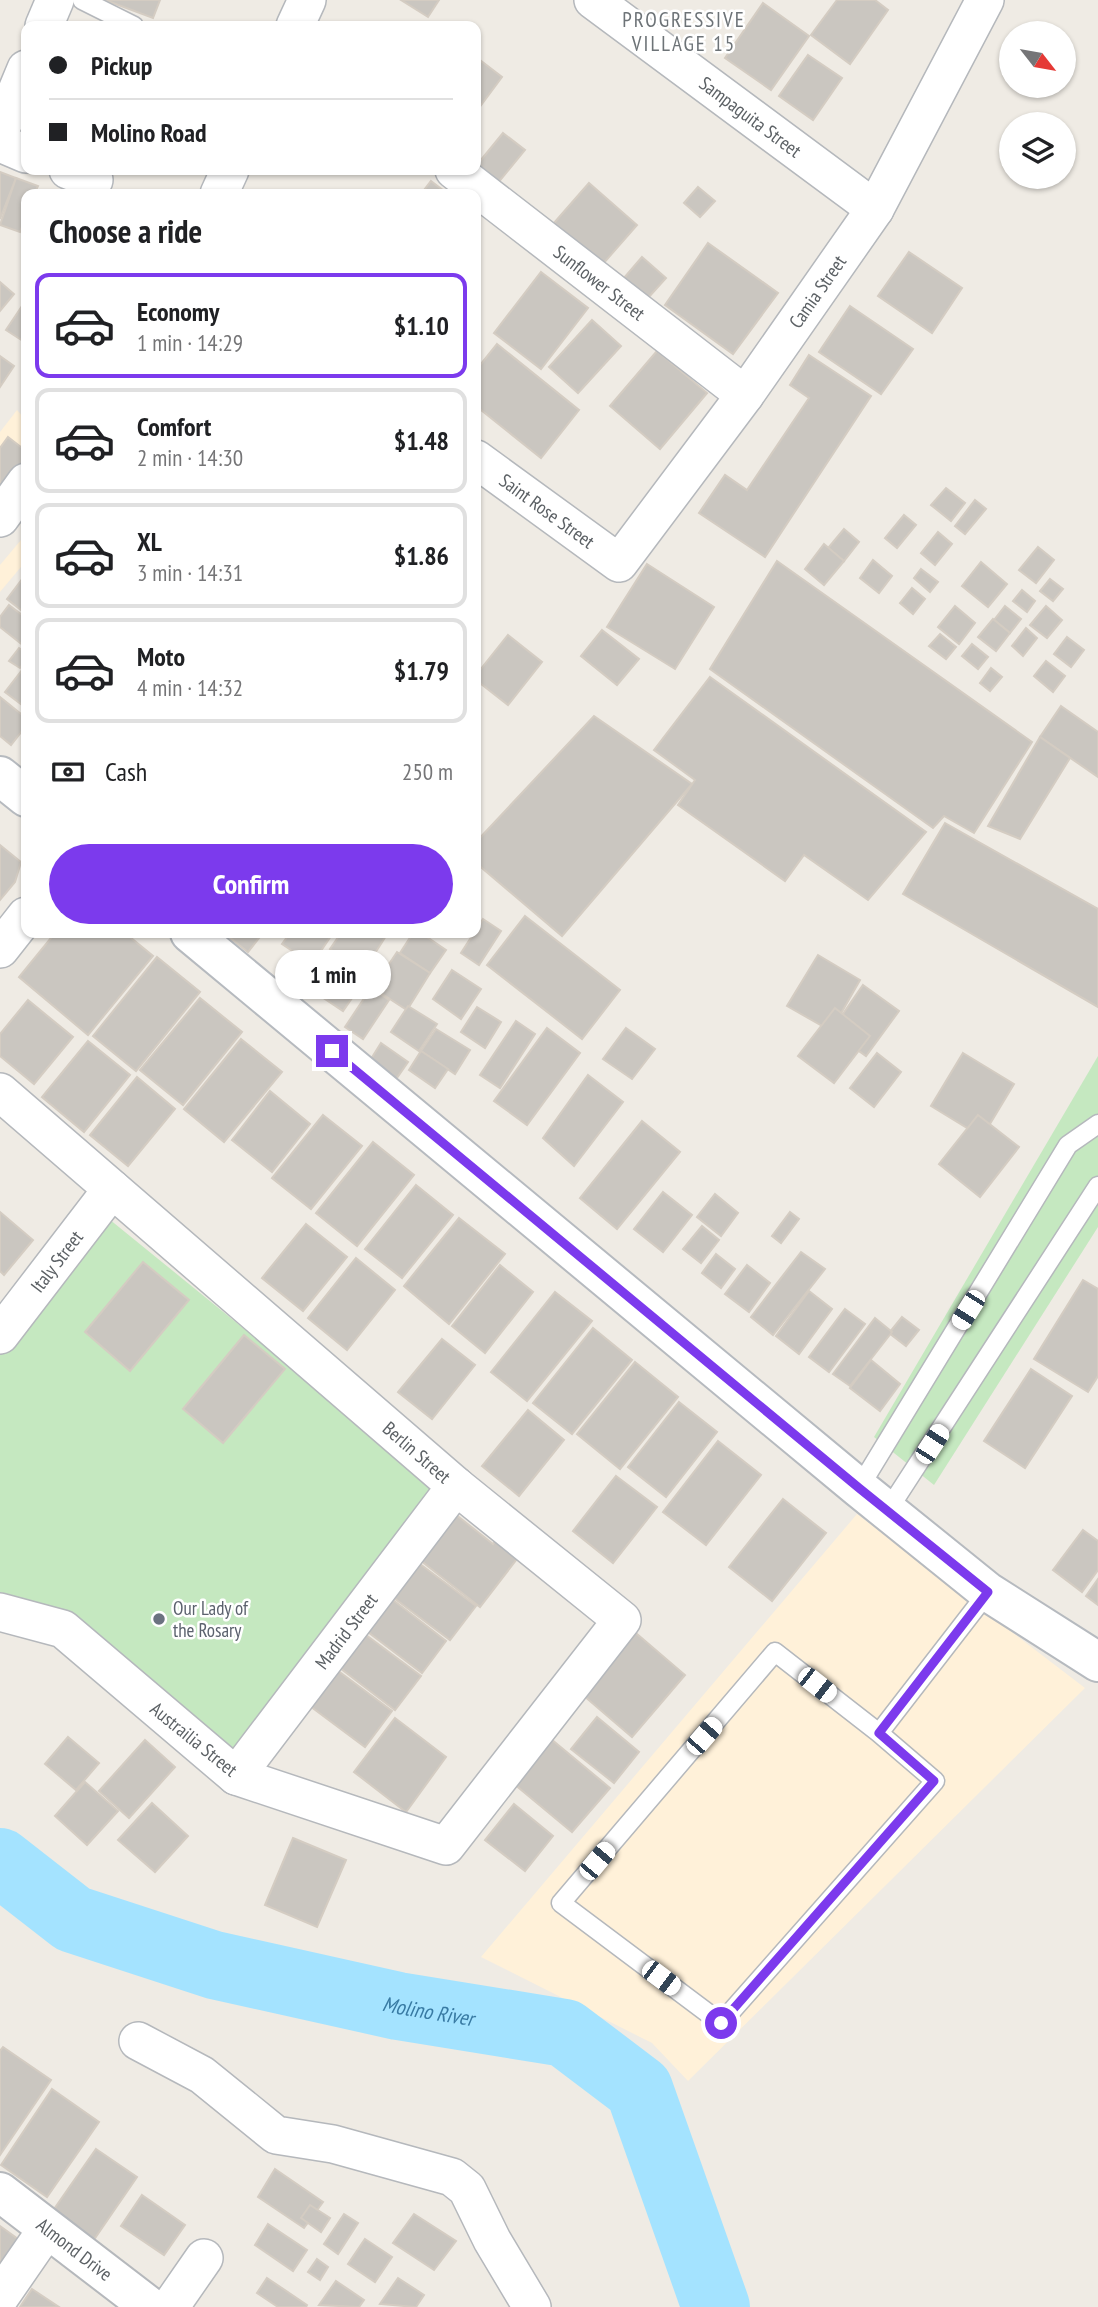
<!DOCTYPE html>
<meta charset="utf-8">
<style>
body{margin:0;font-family:"PT Sans Narrow",sans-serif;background:#f2f2f2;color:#202124;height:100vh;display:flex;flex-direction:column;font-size:26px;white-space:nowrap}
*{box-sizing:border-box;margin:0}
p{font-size:23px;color:#757577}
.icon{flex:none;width:38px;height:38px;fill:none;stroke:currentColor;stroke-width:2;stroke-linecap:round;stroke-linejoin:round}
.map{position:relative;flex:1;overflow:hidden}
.details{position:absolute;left:21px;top:189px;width:460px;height:749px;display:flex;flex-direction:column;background:#fff;border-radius:14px;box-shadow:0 2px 5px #0004}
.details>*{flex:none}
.guide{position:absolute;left:21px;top:21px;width:460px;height:154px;border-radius:14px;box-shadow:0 2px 5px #0004;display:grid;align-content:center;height:154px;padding:0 28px;background:#fff}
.needle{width:46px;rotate:121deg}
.controls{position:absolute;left:999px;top:21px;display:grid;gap:14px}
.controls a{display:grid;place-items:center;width:77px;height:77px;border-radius:50%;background:#fff;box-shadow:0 2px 5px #0004;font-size:35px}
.end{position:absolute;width:32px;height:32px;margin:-16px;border:9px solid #7c3aed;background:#fff;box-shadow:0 0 0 4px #fff}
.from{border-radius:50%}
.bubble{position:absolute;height:49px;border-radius:24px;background:#fff;box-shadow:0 2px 5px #0004;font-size:23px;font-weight:600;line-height:49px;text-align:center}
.car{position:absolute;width:21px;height:42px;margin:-21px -10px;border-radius:9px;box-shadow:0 0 5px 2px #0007;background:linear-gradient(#fff 24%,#345 0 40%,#fff 0 76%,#345 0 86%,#fff 0)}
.guide b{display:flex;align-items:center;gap:24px;height:66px;font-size:26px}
.guide b+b{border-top:2px solid #e0e0e0}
.guide i{width:18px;height:18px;background:#202124}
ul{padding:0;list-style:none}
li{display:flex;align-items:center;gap:21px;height:105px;margin:0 14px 10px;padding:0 14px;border:4px solid #e0e0e0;border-radius:14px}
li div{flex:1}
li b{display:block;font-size:26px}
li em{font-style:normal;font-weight:600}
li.active{border-color:#7c3aed}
li>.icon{width:63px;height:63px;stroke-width:1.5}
h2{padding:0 28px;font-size:32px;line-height:84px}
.pay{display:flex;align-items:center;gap:18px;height:77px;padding:0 28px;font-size:26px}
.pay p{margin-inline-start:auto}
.cta{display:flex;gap:14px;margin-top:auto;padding:14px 28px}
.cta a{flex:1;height:80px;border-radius:42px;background:#7c3aed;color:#fff;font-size:28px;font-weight:600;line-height:80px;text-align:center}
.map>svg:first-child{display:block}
.commercial{fill:#fff1d9}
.green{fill:#c5e8c0}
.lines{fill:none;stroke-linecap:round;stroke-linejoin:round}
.river{stroke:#a4e3ff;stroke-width:68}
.building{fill:#cac6c0;stroke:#d4ccc2;stroke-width:2}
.service-casing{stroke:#b5b8bc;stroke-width:21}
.minor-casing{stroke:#b5b8bc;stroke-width:40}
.tertiary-casing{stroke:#b5b8bc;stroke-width:42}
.secondary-casing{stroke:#b6babf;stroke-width:42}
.service{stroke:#fff;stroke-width:18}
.minor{stroke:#fff;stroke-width:37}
.tertiary{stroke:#fff;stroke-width:38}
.secondary{stroke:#fff;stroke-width:38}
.route{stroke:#7c3aed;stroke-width:9}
.worship-dot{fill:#6b7280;stroke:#fff;stroke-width:2.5}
.labels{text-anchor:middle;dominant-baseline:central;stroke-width:5;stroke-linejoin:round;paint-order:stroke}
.street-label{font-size:19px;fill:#5c6165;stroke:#fff}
.worship-label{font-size:19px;fill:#5b616d;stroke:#fff;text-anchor:start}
.neighbourhood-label{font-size:21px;letter-spacing:2px;fill:#6d7377;stroke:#fff}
.water-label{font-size:21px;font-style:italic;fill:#387aa3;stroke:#fff}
</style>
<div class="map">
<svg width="1098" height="2307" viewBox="0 0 1098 2307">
<rect width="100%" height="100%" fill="#efebe4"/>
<g class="commercial">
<polygon points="17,410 26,420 26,446 0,480 0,432"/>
<polygon points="26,534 26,561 0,592 0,565"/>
<polygon points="857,1514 1085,1688 688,2081 652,2043 481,1957"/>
</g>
<g class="green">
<polygon points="1098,1056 1098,1227 934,1485 874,1437"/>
<polygon points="109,1219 440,1488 237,1751 73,1615 0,1592 0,1355"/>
</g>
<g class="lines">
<path class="river" id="s1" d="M0 1862 73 1919 214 1965 398 2006 565 2033 639 2089 716 2307"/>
</g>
<g class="building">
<polygon points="105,0 160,0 153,18"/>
<polygon points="401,0 439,0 428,17"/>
<polygon points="837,0 875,0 888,10 850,64 811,35"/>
<polygon points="763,3 809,36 771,90 725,58"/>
<polygon points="808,55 842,78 813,120 779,96"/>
<polygon points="476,57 502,77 476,112"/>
<polygon points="503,133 525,150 497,184 476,166"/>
<polygon points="0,172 16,178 0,219"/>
<polygon points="16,178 38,186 34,194 26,194 26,216 20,232 0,225"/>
<polygon points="431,181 448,194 421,194"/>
<polygon points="589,183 637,225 595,273 547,231"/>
<polygon points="698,187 715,201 700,217 684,203"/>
<polygon points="708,243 778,293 733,354 665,305"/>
<polygon points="909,252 962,288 932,333 878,296"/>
<polygon points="642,257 666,278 647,299 624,278"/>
<polygon points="541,272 588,308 541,369 494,333"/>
<polygon points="0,282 14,294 0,311"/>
<polygon points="26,300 26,343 6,330"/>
<polygon points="850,306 913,349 881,394 819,352"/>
<polygon points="592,320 621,346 578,393 549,367"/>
<polygon points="497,344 579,410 541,458 476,406 476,370"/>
<polygon points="657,351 707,393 660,449 610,406"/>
<polygon points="809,355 871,396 765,557 699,513 725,475 747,490 809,398 790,385"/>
<polygon points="0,356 14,366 0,387"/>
<polygon points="8,437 26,451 26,461 5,489 0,485 0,448"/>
<polygon points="946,488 965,503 951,521 931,505"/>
<polygon points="975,500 986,509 965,534 955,526"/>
<polygon points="904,515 916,525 897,548 885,538"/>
<polygon points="844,529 859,542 844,561 828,548"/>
<polygon points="938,532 952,544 935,565 921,553"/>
<polygon points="824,544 844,561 824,585 805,569"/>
<polygon points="1038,547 1054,560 1036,583 1019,570"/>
<polygon points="873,560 892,576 879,593 860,578"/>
<polygon points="777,561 1032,742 974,833 944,816 933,828 710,669"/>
<polygon points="981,562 1007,584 988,607 962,586"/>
<polygon points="647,564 714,607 675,669 607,627"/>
<polygon points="921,569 938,582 930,592 914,578"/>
<polygon points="26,574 26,614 7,599"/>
<polygon points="1050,579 1063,589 1053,601 1040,591"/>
<polygon points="912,588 925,599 913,614 900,603"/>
<polygon points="1022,590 1035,601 1027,612 1013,601"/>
<polygon points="9,605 26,618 24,646 0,627 0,617"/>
<polygon points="955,606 975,623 959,644 938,627"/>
<polygon points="1005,606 1021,619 1010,633 994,620"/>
<polygon points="1046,606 1062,620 1047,638 1030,625"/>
<polygon points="993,619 1010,633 996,651 978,637"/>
<polygon points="1026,628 1037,638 1023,656 1012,646"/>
<polygon points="602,630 639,659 617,685 581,656"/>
<polygon points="940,634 956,647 946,659 929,646"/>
<polygon points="508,635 542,662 508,705 476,680 476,675"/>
<polygon points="1067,637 1084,650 1071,667 1054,654"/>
<polygon points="972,644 988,657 978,669 962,656"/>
<polygon points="19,648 26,653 26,660 20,668 9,661"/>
<polygon points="1046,661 1065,676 1053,692 1034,676"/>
<polygon points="26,665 26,708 5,692"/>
<polygon points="991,668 1002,677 990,691 980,683"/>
<polygon points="710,677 926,832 868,900 804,855 785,881 678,805 695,780 654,750"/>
<polygon points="0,697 26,718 26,726 11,745 0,736"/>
<polygon points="1061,706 1098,732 1098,777 1040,737"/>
<polygon points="594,716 692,784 562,936 476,863 476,842"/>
<polygon points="1040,737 1070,758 1020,839 988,826"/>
<polygon points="945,823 1098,909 1098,1007 903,894"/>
<polygon points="0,845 21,862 15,882 0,900"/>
<polygon points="525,916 620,990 582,1039 487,965"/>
<polygon points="483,919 501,931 479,965 461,953"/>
<polygon points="55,933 125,933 153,956 88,1035 19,977"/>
<polygon points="224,933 263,933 248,952"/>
<polygon points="290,933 333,933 312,964 282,944"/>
<polygon points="341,933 380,933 386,936 363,972 330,949"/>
<polygon points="413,933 421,933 446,950 430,973 400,953"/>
<polygon points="397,952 430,973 407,1010 373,988"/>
<polygon points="818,955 860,980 831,1031 787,1006"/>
<polygon points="157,957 200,992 136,1071 93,1036"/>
<polygon points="327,963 361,985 343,1011 310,989"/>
<polygon points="452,970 481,989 461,1019 433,999"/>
<polygon points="863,985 899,1011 866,1056 831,1031"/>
<polygon points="371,988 389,1000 363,1039 345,1027"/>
<polygon points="200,998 242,1032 183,1105 140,1070"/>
<polygon points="28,1000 73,1037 34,1084 0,1056 0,1034"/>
<polygon points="408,1006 437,1024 419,1051 391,1032"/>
<polygon points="477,1007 501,1022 485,1048 461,1032"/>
<polygon points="835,1008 870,1036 834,1083 798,1056"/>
<polygon points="516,1021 535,1034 500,1088 480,1075"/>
<polygon points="547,1028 580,1053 527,1125 494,1101"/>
<polygon points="626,1028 655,1049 632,1079 603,1059"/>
<polygon points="436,1029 470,1050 455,1074 421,1051"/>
<polygon points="241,1039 282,1072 224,1142 184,1109"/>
<polygon points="88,1041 130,1075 84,1132 42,1097"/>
<polygon points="381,1043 408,1062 392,1085 366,1067"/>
<polygon points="421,1051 448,1069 435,1088 409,1070"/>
<polygon points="877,1053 901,1072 874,1107 850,1088"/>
<polygon points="963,1053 1014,1084 982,1137 931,1106"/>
<polygon points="588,1075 623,1102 574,1166 543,1138"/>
<polygon points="137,1077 175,1109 128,1166 90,1135"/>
<polygon points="270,1091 310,1124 272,1172 232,1140"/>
<polygon points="323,1115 362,1146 311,1209 272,1178"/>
<polygon points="978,1115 1019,1147 980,1197 939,1164"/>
<polygon points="642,1121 680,1152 617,1229 580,1198"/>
<polygon points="373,1142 414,1175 357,1246 316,1213"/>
<polygon points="416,1185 453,1215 402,1278 365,1249"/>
<polygon points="663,1192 692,1215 663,1252 634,1229"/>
<polygon points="715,1194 738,1213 721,1236 697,1217"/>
<polygon points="0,1212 33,1240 4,1275 0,1271"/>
<polygon points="790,1212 799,1219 781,1243 772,1236"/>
<polygon points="459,1218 505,1254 449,1324 404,1286"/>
<polygon points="306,1224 347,1257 303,1311 262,1278"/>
<polygon points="702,1226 719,1240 701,1263 683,1249"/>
<polygon points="801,1252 825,1269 773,1335 751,1317"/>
<polygon points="716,1254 735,1269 721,1288 702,1273"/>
<polygon points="356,1258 395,1290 347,1350 308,1318"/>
<polygon points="143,1262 189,1300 130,1371 85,1332"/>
<polygon points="500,1265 533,1292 485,1353 452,1326"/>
<polygon points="747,1265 770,1283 749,1312 725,1294"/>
<polygon points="1083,1280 1098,1289 1098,1376 1088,1392 1034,1359"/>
<polygon points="809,1291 832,1309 799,1354 776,1336"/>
<polygon points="555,1292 592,1321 527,1401 491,1372"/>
<polygon points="845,1309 865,1324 829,1372 809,1357"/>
<polygon points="902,1317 919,1330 906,1346 889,1333"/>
<polygon points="875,1318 892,1332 850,1386 833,1374"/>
<polygon points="593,1328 632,1360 572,1434 533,1403"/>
<polygon points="244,1335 285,1369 223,1443 183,1409"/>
<polygon points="442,1339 475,1365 432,1419 398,1392"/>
<polygon points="871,1360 900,1384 880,1411 850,1388"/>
<polygon points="635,1362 678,1397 620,1469 577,1434"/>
<polygon points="1031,1369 1072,1396 1025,1468 984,1441"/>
<polygon points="679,1402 717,1432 666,1497 628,1467"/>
<polygon points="528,1410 564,1440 519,1496 482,1466"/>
<polygon points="718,1441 761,1475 706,1545 663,1512"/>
<polygon points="616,1476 657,1507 613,1563 573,1531"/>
<polygon points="783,1499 826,1533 772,1601 729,1567"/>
<polygon points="455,1514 493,1544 498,1538 520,1555 480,1607 420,1560"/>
<polygon points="1083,1530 1098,1541 1098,1570 1082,1592 1053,1570"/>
<polygon points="420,1564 476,1606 450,1640 394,1598"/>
<polygon points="1098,1579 1098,1605 1086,1596"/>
<polygon points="393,1600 446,1641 422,1673 368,1632"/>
<polygon points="630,1628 685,1675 632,1737 577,1690"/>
<polygon points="366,1635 421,1676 395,1710 340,1668"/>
<polygon points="337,1670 392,1711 365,1747 310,1706"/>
<polygon points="597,1717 639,1752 614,1783 571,1749"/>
<polygon points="395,1718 446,1757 406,1812 354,1772"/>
<polygon points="545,1734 610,1788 572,1832 508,1779"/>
<polygon points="68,1737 99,1763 76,1790 45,1764"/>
<polygon points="145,1740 175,1767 129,1818 99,1791"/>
<polygon points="85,1782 118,1811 87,1845 55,1816"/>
<polygon points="152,1803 188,1836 155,1872 118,1840"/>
<polygon points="514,1804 553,1836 525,1871 485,1840"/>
<polygon points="293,1838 346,1860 317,1927 265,1905"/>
<polygon points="3,2047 51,2080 0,2155 0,2051"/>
<polygon points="52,2089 99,2122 47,2197 1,2165"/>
<polygon points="96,2149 137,2177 93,2241 52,2212"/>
<polygon points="275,2169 323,2202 304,2228 258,2197"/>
<polygon points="142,2195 185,2225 164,2255 121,2226"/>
<polygon points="310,2205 330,2218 321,2232 301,2218"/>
<polygon points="344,2214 358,2223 338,2254 324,2244"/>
<polygon points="414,2214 456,2241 434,2270 393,2243"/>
<polygon points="268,2224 307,2250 293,2271 255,2245"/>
<polygon points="0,2226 18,2239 0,2265"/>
<polygon points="365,2239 392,2257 375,2282 348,2264"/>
<polygon points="317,2259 328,2267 320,2280 308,2272"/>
<polygon points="267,2278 307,2305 306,2307 278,2307 257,2293"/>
<polygon points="398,2278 424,2295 416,2307 380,2304"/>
<polygon points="336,2281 364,2300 359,2307 319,2305"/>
<polygon points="32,2289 59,2307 20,2307"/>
</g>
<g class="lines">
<g class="service-casing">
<g id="service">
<polyline points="82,0 134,26"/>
<polyline points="859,1488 1068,1145 1098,1124"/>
<polyline points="888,1510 1098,1186"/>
<polyline points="879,1733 935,1781 721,2023 561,1903 775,1652 879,1733 988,1592"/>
</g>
</g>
<g class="minor-casing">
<g id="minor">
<path id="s2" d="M593 0 875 209"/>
<polyline points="44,26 55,0"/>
<polyline points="295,26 307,0"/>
<polyline points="0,131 26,69"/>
<polyline points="0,143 26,154"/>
<polyline points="68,170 94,180"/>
<path id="s3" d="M454 170 745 395"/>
<polyline points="219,194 230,170"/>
<path id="s4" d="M476 459 619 563 745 395 875 209 985 0"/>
<polyline points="0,518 26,482"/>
<polyline points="0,949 26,916"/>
<path id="s5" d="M0 1092 456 1486 622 1620 446 1846 236 1776 63 1629 0 1612"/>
<path id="s6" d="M0 1335 112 1189"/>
<path id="s7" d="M236 1776 456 1486"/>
<polyline points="138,2041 202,2075 276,2135 333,2144 452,2177 467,2189 492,2240 532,2307"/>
<polyline points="0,2297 47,2229"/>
<polyline points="170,2307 204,2258"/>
</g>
</g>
<g class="tertiary-casing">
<g id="tertiary">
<path id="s8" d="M0 2192 150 2307"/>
</g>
</g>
<g class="secondary-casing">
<g id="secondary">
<polyline points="0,776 26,797"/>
<polyline points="190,933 859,1488 988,1592 1098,1662"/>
</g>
</g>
<use href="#service" class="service"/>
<use href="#minor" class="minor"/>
<use href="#tertiary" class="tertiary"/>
<use href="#secondary" class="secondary"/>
</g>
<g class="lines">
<polyline class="route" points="332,1051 859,1488 988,1592 879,1733 934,1781 721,2023"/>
</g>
<circle class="worship-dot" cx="159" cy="1619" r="7"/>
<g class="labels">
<g class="street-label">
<text stroke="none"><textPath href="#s2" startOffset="196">Sampaguita Street</textPath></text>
<text stroke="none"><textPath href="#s3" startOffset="184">Sunflower Street</textPath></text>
<text stroke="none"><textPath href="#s4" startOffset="513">Camia Street</textPath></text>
<text stroke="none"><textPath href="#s4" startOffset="88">Saint Rose Street</textPath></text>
<text stroke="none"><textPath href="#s6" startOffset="93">Italy Street</textPath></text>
<text stroke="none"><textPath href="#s5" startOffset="551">Berlin Street</textPath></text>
<text stroke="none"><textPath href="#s7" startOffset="182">Madrid Street</textPath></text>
<text transform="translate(194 1739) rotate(39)">Austrailia Street</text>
<text stroke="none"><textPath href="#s8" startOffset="94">Almond Drive</textPath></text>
</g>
<g class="worship-label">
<text x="173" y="1608">Our Lady of<tspan x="173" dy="22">the Rosary</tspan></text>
</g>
<g class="neighbourhood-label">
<text x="684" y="19">PROGRESSIVE<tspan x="684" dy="24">VILLAGE 15</tspan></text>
</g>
<g class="water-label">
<text stroke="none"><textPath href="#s1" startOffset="460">Molino River</textPath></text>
</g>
</g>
</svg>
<div class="controls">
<a><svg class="needle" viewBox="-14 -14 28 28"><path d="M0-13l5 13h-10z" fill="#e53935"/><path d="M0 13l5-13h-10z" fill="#757577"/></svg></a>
<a><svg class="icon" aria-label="layers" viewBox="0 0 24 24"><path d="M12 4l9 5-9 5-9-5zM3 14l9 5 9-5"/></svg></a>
</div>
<i class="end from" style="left:721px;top:2023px"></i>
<i class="end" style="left:332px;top:1051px"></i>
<div class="bubble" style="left:275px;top:950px;width:116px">1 min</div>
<i class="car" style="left:968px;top:1310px;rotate:212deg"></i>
<i class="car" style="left:932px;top:1444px;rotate:33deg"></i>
<i class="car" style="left:817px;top:1685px;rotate:128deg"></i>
<i class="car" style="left:704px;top:1736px;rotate:41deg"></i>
<i class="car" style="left:597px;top:1861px;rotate:40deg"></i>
<i class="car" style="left:661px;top:1978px;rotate:127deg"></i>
<div class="guide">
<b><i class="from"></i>Pickup</b>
<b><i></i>Molino Road</b>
</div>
<section class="details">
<h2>Choose a ride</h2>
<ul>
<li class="active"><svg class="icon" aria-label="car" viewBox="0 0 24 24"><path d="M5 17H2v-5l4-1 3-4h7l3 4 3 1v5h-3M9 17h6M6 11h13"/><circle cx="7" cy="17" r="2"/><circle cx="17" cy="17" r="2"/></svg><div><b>Economy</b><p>1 min · 14:29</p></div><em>$1.10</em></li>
<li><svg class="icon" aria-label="car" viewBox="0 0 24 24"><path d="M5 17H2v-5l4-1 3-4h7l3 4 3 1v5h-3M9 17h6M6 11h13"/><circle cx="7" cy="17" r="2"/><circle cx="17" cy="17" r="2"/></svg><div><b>Comfort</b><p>2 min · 14:30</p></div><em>$1.48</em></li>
<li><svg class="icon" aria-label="car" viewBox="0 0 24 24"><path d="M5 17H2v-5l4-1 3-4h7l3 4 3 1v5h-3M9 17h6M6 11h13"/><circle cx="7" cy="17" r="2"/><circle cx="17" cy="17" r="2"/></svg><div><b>XL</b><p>3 min · 14:31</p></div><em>$1.86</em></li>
<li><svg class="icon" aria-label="car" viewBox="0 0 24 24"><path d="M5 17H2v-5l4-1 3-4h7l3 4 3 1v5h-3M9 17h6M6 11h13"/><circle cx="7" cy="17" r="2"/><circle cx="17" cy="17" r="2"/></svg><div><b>Moto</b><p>4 min · 14:32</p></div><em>$1.79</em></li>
</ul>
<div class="pay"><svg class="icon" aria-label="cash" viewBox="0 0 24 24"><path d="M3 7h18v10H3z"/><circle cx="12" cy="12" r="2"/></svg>Cash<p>250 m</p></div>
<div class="cta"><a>Confirm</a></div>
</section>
</div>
